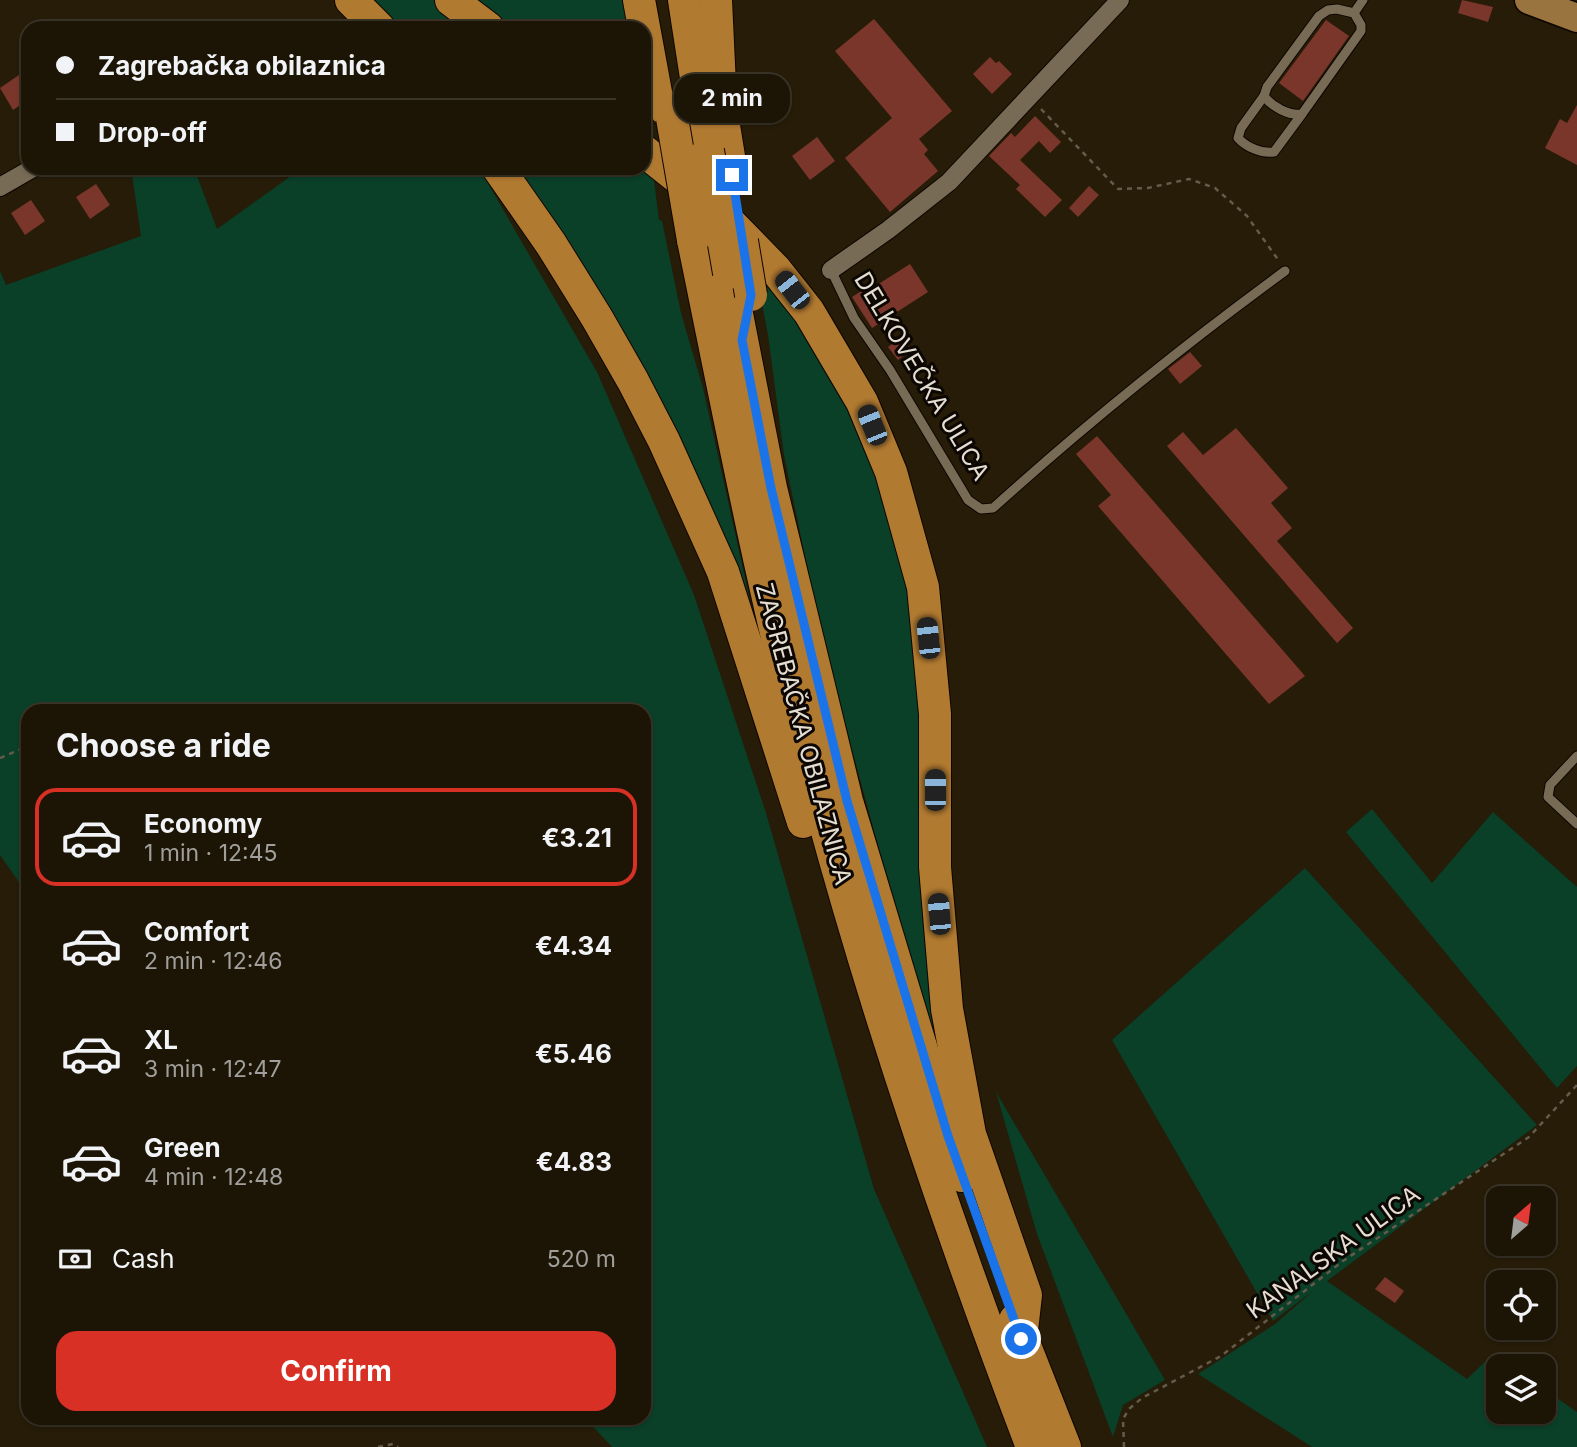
<!DOCTYPE html>
<meta charset="utf-8">
<style>
body{margin:0;font-family:Inter,sans-serif;background:#251e10;color:#f1f3f6;height:100vh;display:flex;flex-direction:column;font-size:26px;white-space:nowrap}
*{box-sizing:border-box;margin:0}
p{font-size:23px;color:#a09f9b}
.icon{flex:none;width:38px;height:38px;fill:none;stroke:currentColor;stroke-width:2;stroke-linecap:round;stroke-linejoin:round}
.map{position:relative;flex:1;overflow:hidden}
.drawer{position:absolute;left:21px;top:704px;width:630px;height:721px;display:flex;flex-direction:column;background:#1c1506;border-radius:21px;box-shadow:0 2px 5px #0004,0 0 0 2px #3a3428}
.drawer>*{flex:none}
.banner{position:absolute;left:21px;top:21px;width:630px;height:154px;border-radius:21px;box-shadow:0 2px 5px #0004,0 0 0 2px #3a3428;display:grid;align-content:center;height:154px;padding:0 35px;background:#1c1506}
.needle{width:46px;rotate:28deg}
.controls{position:absolute;left:1486px;top:1186px;display:grid;gap:14px}
.controls a{display:grid;place-items:center;width:70px;height:70px;border-radius:14px;background:#1c1506;box-shadow:0 2px 5px #0004,0 0 0 2px #3a3428;font-size:35px}
.end{position:absolute;width:32px;height:32px;margin:-16px;border:9px solid #1a73e8;background:#fff;box-shadow:0 0 0 4px #fff}
.from{border-radius:50%}
.bubble{position:absolute;height:49px;border-radius:21px;background:#1c1506;box-shadow:0 2px 5px #0004,0 0 0 2px #3a3428;font-size:23px;font-weight:700;line-height:49px;text-align:center}
.car{position:absolute;width:21px;height:42px;margin:-21px -10px;border-radius:9px;box-shadow:0 0 5px 2px #0007;background:linear-gradient(#222 24%,#8ab4d8 0 40%,#222 0 76%,#8ab4d8 0 86%,#222 0)}
.banner b{display:flex;align-items:center;gap:24px;height:66px;font-size:26px}
.banner b+b{border-top:2px solid #3a3428}
.banner i{width:18px;height:18px;background:#f1f3f6}
ul{padding:0;list-style:none}
li{display:flex;align-items:center;gap:21px;height:98px;margin:0 14px 10px;padding:0 21px;border:4px solid transparent;border-radius:21px}
li div{flex:1}
li b{display:block;font-size:26px}
li em{font-style:normal;font-weight:700}
li.selected{border-color:#d93025}
li>.icon{width:63px;height:63px;stroke-width:1.5}
h2{padding:0 35px;font-size:32px;line-height:84px}
.pay{display:flex;align-items:center;gap:18px;height:77px;padding:0 35px;font-size:26px}
.pay p{margin-inline-start:auto}
.action{display:flex;gap:14px;margin-top:auto;padding:14px 35px}
.action a{flex:1;height:80px;border-radius:21px;background:#d93025;color:#fff;font-size:28px;font-weight:700;line-height:80px;text-align:center}
.map>svg:first-child{display:block}
.green{fill:#0a3f28}
.building{fill:#7b362b}
.lines{fill:none;stroke-linecap:round;stroke-linejoin:round}
.service-casing{stroke:#0f0600;stroke-width:11}
.minor-casing{stroke:#0f0600;stroke-width:20}
.primary-casing{stroke:#0f0600;stroke-width:31}
.motorway-casing{stroke:#0f0600;stroke-width:34}
.path{stroke:#645b4a;stroke-width:2.5;stroke-dasharray:5 5;stroke-linecap:butt}
.service{stroke:#776b55;stroke-width:9}
.minor{stroke:#776b55;stroke-width:18}
.primary{stroke:#9a743f;stroke-width:28}
.motorway{stroke:#b17a31;stroke-width:32}
.motorway-bridge-casing{stroke:#0f0600;stroke-width:34;stroke-linecap:butt}
.motorway-bridge{stroke:#b17a31;stroke-width:32}
.route{stroke:#1a73e8;stroke-width:9}
.labels{text-anchor:middle;dominant-baseline:central;stroke-width:6;stroke-linejoin:round;paint-order:stroke}
.street-label{font-size:24px;fill:#e4ddd1;stroke:#0c0702}
</style>
<div class="map">
<svg width="1577" height="1447" viewBox="0 0 1577 1447">
<rect width="100%" height="100%" fill="#261c08"/>
<g class="green">
<polygon points="362,0 435,0 471,28 391,28"/>
<polygon points="465,0 628,0 632,28 502,28"/>
<polygon points="652,165 659,220 662,221 681,313 703,388 760,646 509,168 644,168"/>
<polygon points="131,168 194,168 217,229 302,168 479,168 597,372 694,595 766,813 874,1189 987,1447 612,1447 585,1418 644,1418 644,710 28,710 28,895 0,855 0,271 6,285 141,236"/>
<polygon points="754,263 793,309 866,436 914,594 939,1050 887,879 822,639 784,455 768,335"/>
<polygon points="1372,809 1432,883 1493,812 1577,887 1577,1066 1557,1088 1346,832"/>
<polygon points="1305,868 1537,1125 1327,1281 1467,1379 1493,1354 1511,1367 1498,1367 1498,1412 1544,1412 1544,1389 1577,1412 1577,1447 1312,1447 1198,1374 1275,1324 1313,1291 1273,1321 1112,1040"/>
<polygon points="996,1092 1165,1380 1123,1405 1113,1437 1037,1234"/>
</g>
<g class="building">
<polygon points="1462,0 1493,7 1488,22 1458,13"/>
<polygon points="874,19 952,111 919,139 928,150 924,154 938,171 890,212 845,158 892,118 835,51"/>
<polygon points="1326,20 1349,36 1303,101 1279,83"/>
<polygon points="990,57 996,63 999,61 1012,74 992,94 973,74"/>
<polygon points="19,75 28,89 28,100 13,110 0,88"/>
<polygon points="1577,105 1577,165 1545,148 1560,119 1567,123"/>
<polygon points="1035,116 1061,142 1050,153 1039,141 1020,160 1062,200 1045,217 1016,189 1020,185 989,156 1011,133 1015,137"/>
<polygon points="817,137 835,161 810,180 792,156"/>
<polygon points="96,184 110,205 90,219 76,197"/>
<polygon points="1089,186 1099,195 1078,217 1069,208"/>
<polygon points="31,200 45,221 25,235 11,213"/>
<polygon points="910,264 928,292 872,328 852,297 875,282 877,285"/>
<polygon points="901,337 912,349 898,360 888,347"/>
<polygon points="1190,352 1202,366 1180,384 1168,369"/>
<polygon points="1236,428 1288,488 1271,503 1292,528 1277,541 1353,628 1337,643 1167,446 1183,432 1203,455"/>
<polygon points="1097,436 1305,676 1269,704 1098,506 1111,495 1076,454"/>
<polygon points="1385,1277 1404,1291 1395,1303 1375,1289"/>
</g>
<g class="lines">
<g class="service-casing">
<g id="service">
<path d="M1337 9 1354 13 1361 25V31L1302 114C1289 116 1272 107 1264 96L1267 87 1319 16 1328 10Z"/>
<polyline points="1354,13 1363,0"/>
<path d="M1264 96 1241 128 1238 138C1246 147 1262 154 1274 152L1302 114"/>
<path d="M831 270 854 318 890 370 968 500 981 509 993 508C1086 424 1184 345 1285 271"/>
<polyline points="1577,756 1550,785 1548,797 1577,824"/>
</g>
</g>
<g class="minor-casing">
<g id="minor">
<polyline points="0,187 33,168"/>
<polyline points="831,270 888,230 949,182 1120,0"/>
</g>
</g>
<g class="primary-casing">
<polyline id="primary" points="1529,0 1577,18"/>
</g>
<g class="motorway-casing">
<g id="motorway">
<polyline points="351,0 379,28"/>
<polyline points="451,0 488,28"/>
<polyline points="639,0 657,98 672,118"/>
<polyline points="684,0 705,136"/>
<polyline points="716,0 721,107 732,175"/>
<polyline points="644,151 698,194"/>
<polyline points="498,168 551,244 597,318 633,381 664,441 723,572 803,822"/>
<polyline points="731,224 775,269 809,312 862,402 891,472 923,587 935,714 935,867 947,1009 970,1134 1026,1295 1021,1339"/>
<path d="M693 240C732 430 768 620 820 806 879 1024 952 1237 1032 1447"/>
<polyline points="729,273 771,488 847,801 948,1136 962,1176"/>
<polyline points="1015,1320 1065,1447"/>
</g>
</g>
<g class="path">
<polyline points="1041,109 1118,189 1148,188 1189,179 1215,188 1247,216 1279,261"/>
<polyline points="0,758 28,746"/>
<polyline points="378,1447 393,1444 398,1447"/>
<polyline points="1124,1447 1123,1419 1129,1409 1142,1398 1221,1356 1343,1261 1529,1137 1577,1085"/>
</g>
<use href="#service" class="service"/>
<use href="#minor" class="minor"/>
<use href="#primary" class="primary"/>
<use href="#motorway" class="motorway"/>
<g class="motorway-bridge-casing">
<g id="motorway-bridge">
<polyline points="672,118 693,240"/>
<polyline points="708,151 729,273"/>
<polyline points="742,241 751,295"/>
</g>
</g>
<use href="#motorway-bridge" class="motorway-bridge"/>
</g>
<g class="lines">
<polyline class="route" points="732,175 751,295 742,340 771,488 847,801 948,1136 1021,1339"/>
</g>
<g class="labels">
<g class="street-label">
<text transform="translate(922 376) rotate(59)">DELKOVEČKA ULICA</text>
<text transform="translate(804 734) rotate(75)">ZAGREBAČKA OBILAZNICA</text>
<text transform="translate(1333 1252) rotate(-36)">KANALSKA ULICA</text>
</g>
</g>
</svg>
<div class="controls">
<a><svg class="needle" viewBox="-14 -14 28 28"><path d="M0-13l5 13h-10z" fill="#e53935"/><path d="M0 13l5-13h-10z" fill="#a09f9b"/></svg></a>
<a><svg class="icon" aria-label="locate" viewBox="0 0 24 24"><circle cx="12" cy="12" r="6"/><path d="M12 2v4M12 18v4M2 12h4M18 12h4"/></svg></a>
<a><svg class="icon" aria-label="layers" viewBox="0 0 24 24"><path d="M12 4l9 5-9 5-9-5zM3 14l9 5 9-5"/></svg></a>
</div>
<i class="end from" style="left:1021px;top:1339px"></i>
<i class="end" style="left:732px;top:175px"></i>
<div class="bubble" style="left:674px;top:74px;width:116px">2 min</div>
<i class="car" style="left:792px;top:290px;rotate:322deg"></i>
<i class="car" style="left:872px;top:425px;rotate:338deg"></i>
<i class="car" style="left:928px;top:638px;rotate:354deg"></i>
<i class="car" style="left:935px;top:790px;rotate:0deg"></i>
<i class="car" style="left:939px;top:914px;rotate:355deg"></i>
<div class="banner">
<b><i class="from"></i>Zagrebačka obilaznica</b>
<b><i></i>Drop-off</b>
</div>
<section class="drawer">
<h2>Choose a ride</h2>
<ul>
<li class="selected"><svg class="icon" aria-label="car" viewBox="0 0 24 24"><path d="M5 17H2v-5l4-1 3-4h7l3 4 3 1v5h-3M9 17h6M6 11h13"/><circle cx="7" cy="17" r="2"/><circle cx="17" cy="17" r="2"/></svg><div><b>Economy</b><p>1 min · 12:45</p></div><em>€3.21</em></li>
<li><svg class="icon" aria-label="car" viewBox="0 0 24 24"><path d="M5 17H2v-5l4-1 3-4h7l3 4 3 1v5h-3M9 17h6M6 11h13"/><circle cx="7" cy="17" r="2"/><circle cx="17" cy="17" r="2"/></svg><div><b>Comfort</b><p>2 min · 12:46</p></div><em>€4.34</em></li>
<li><svg class="icon" aria-label="car" viewBox="0 0 24 24"><path d="M5 17H2v-5l4-1 3-4h7l3 4 3 1v5h-3M9 17h6M6 11h13"/><circle cx="7" cy="17" r="2"/><circle cx="17" cy="17" r="2"/></svg><div><b>XL</b><p>3 min · 12:47</p></div><em>€5.46</em></li>
<li><svg class="icon" aria-label="car" viewBox="0 0 24 24"><path d="M5 17H2v-5l4-1 3-4h7l3 4 3 1v5h-3M9 17h6M6 11h13"/><circle cx="7" cy="17" r="2"/><circle cx="17" cy="17" r="2"/></svg><div><b>Green</b><p>4 min · 12:48</p></div><em>€4.83</em></li>
</ul>
<div class="pay"><svg class="icon" aria-label="cash" viewBox="0 0 24 24"><path d="M3 7h18v10H3z"/><circle cx="12" cy="12" r="2"/></svg>Cash<p>520 m</p></div>
<div class="action"><a>Confirm</a></div>
</section>
</div>
